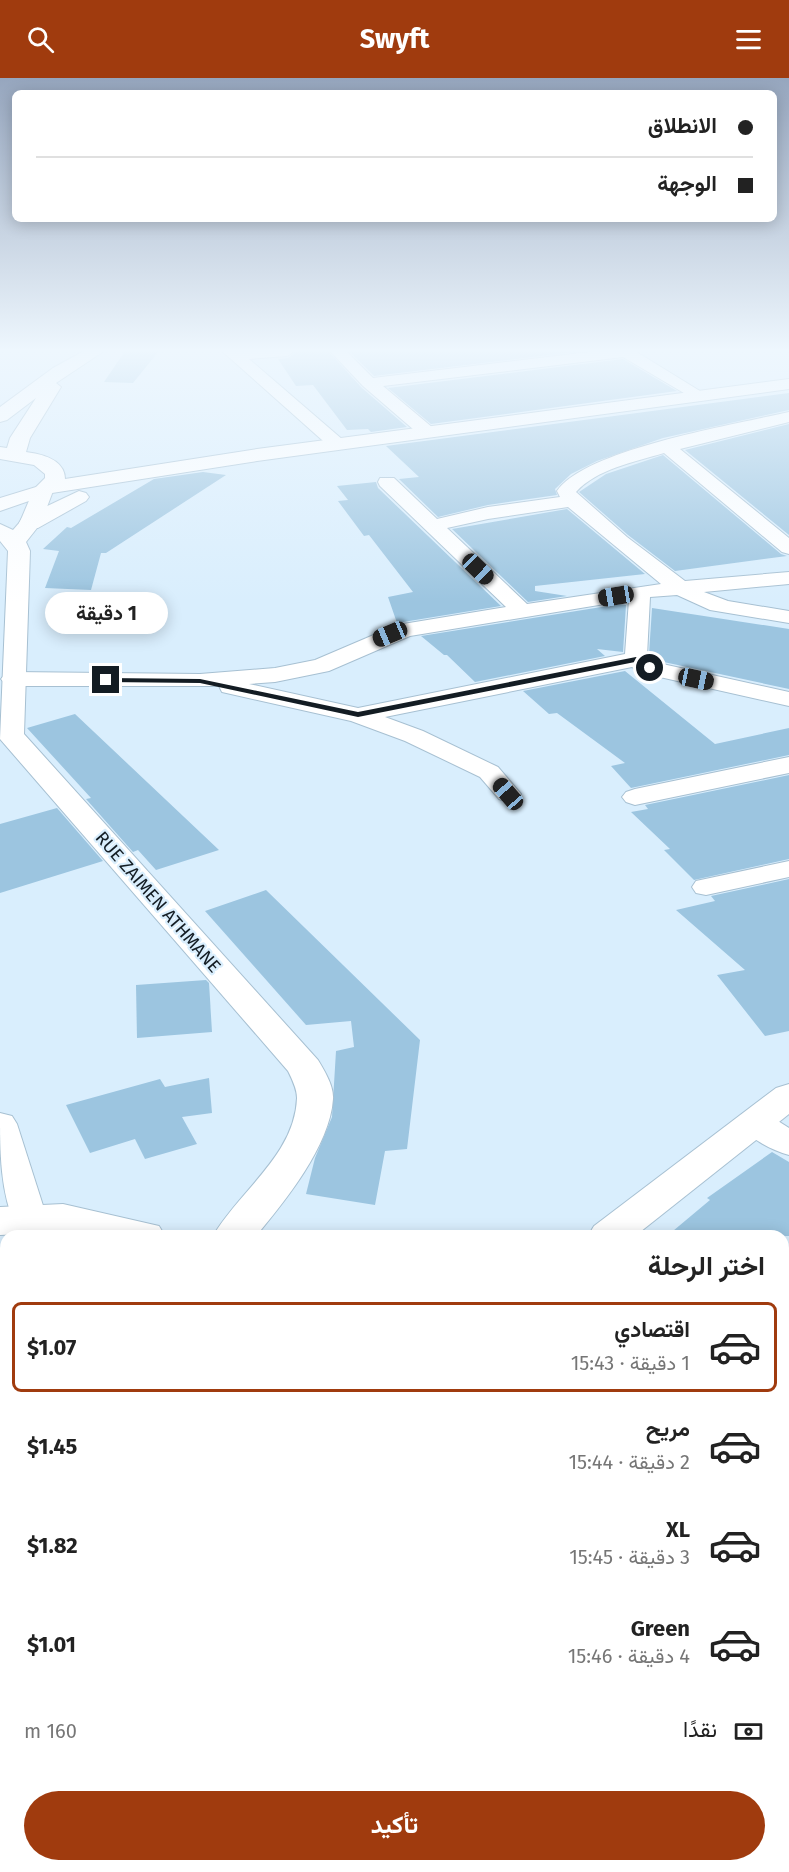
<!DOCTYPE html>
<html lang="ar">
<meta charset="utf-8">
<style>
body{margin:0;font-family:"Fira Sans",Vazirmatn,sans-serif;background:#f6f6f6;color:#222;direction:rtl;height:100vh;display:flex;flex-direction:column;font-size:22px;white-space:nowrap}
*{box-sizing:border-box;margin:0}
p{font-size:20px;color:#767676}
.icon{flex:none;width:33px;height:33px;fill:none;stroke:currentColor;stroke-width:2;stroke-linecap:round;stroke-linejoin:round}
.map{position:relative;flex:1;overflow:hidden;direction:ltr}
.side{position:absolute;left:0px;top:1152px;width:789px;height:642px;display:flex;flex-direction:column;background:#fff;border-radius:18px 18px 0 0;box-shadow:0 3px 15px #0003;direction:rtl}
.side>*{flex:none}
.guide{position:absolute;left:12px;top:12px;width:765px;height:132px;border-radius:9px;box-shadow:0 3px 15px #0003;direction:rtl;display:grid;align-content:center;height:132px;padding:0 24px;background:#fff}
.end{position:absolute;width:27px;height:27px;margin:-14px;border:8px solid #131c23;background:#fff;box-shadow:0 0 0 3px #fff}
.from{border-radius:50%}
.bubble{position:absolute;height:42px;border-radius:21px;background:#fff;box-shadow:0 3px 15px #0003;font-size:20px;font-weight:700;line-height:42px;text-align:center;direction:rtl}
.car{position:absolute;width:18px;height:36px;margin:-18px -9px;border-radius:8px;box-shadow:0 0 4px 2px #0007;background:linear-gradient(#222 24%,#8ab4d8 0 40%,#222 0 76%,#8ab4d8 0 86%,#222 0)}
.guide b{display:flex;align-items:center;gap:21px;height:57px;font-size:22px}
.guide b+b{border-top:2px solid #e0e0e0}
.guide i{width:15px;height:15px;background:#222}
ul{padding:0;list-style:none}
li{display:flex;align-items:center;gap:18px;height:90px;margin:0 12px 9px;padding:0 12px;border:3px solid transparent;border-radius:9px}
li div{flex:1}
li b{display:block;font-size:22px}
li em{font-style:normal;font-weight:700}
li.current{border-color:#a03b0e}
li>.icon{width:54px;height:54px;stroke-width:1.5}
h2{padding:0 24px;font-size:27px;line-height:72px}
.pay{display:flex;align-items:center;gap:15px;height:66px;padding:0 24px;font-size:22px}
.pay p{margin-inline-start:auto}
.action{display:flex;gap:12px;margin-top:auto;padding:12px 24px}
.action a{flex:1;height:69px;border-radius:36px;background:#a03b0e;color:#fff;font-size:24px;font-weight:700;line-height:69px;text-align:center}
header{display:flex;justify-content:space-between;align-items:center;height:78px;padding:0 24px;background:#a03b0e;color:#fff;font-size:27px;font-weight:700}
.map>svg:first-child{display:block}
.building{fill:#9cc5e0}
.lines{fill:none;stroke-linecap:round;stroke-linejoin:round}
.street-casing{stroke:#a7c0d2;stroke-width:2}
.secondary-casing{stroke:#a7c0d2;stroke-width:2}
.primary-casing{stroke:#a7c0d2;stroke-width:2}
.street{fill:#fff;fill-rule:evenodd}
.secondary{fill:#fff;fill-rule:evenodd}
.primary{fill:#fff;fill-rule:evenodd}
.route{fill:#131c23}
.labels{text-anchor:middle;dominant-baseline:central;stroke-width:4.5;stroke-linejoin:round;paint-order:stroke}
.street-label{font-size:18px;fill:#131c23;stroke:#d9eefd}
</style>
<header><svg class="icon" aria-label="menu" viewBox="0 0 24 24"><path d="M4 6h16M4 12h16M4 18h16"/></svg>Swyft<svg class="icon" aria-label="search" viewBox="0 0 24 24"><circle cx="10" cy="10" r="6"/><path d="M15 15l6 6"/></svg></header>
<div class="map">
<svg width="789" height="1794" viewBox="0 0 789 1794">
<rect width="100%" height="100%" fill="#d9eefd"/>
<g class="building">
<polygon points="125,273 159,273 133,305 104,304"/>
<polygon points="297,273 328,273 362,310 407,349 371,354 368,351 347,352 313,307 296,308 278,281 288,280"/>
<polygon points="349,273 582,273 374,298"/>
<polygon points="623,281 677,313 431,346 388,310"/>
<polygon points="789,315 789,332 663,360 597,383 571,396 555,411 557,417 488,427 438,439 399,401 419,399 386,368"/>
<polygon points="789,346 789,457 685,372"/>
<polygon points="663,377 781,476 787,478 675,493 628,457 579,414 606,396"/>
<polygon points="203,394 226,397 106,475 101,475 91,512 45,510 59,473 43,471 67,449 71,450 154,401"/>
<polygon points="376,404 378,410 501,528 397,545 388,519 413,514 369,457 364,458 338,423 348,422 337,408"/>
<polygon points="567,431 645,496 535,508 535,513 567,518 528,524 452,451"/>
<polygon points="620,526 626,527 623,574 597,571 605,578 475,604 447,577 444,577 421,558"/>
<polygon points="652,530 789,551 789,611 659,583 649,577"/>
<polygon points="625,593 715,666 789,650 789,677 631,710 611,688 625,685 557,635 549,636 523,613"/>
<polygon points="75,636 219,772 156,792 138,772 133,774 86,721 91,720 27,650"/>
<polygon points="789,697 789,781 694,802 664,772 670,771 631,734 648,731 645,727"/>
<polygon points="57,730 103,783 0,815 0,746"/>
<polygon points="789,801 789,953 765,958 717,897 745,892 676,832 715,823 711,818"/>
<polygon points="266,812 420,962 407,1071 385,1073 375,1127 306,1116 315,1080 332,1039 336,973 354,969 351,943 306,947 205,833"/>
<polygon points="206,902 209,905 212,954 137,960 136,907"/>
<polygon points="209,1000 212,1035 182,1039 197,1066 145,1081 135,1061 90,1075 66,1027 160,1001 165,1009"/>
<polygon points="772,1074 789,1084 789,1158 667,1158 710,1122 707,1120"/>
</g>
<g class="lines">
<g class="street-casing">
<g id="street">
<polygon points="222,273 295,273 287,278 249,281 343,362 346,366 343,370 331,370"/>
<polygon points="330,273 346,273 373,300 598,273 635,273 708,318 706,321 694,321 623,279 383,308 433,350 436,354 433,358 421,358 363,308"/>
<path d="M789 334V344L680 371 789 460V476L782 474 664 375C634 384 597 391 576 414L627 459 685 503 789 494V506L704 514 728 523 789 533V545L710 532 677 517 650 519 647 578 658 585 789 614V628L642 595 632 589 385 639 423 653 498 689 521 716 517 721 508 724 499 721 480 699 405 663 351 643 222 614 219 608H13L5 606 1 601 5 596 13 594 200 596 275 590 315 582 397 547 506 529 380 408 378 404 380 400H394L437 441 488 429 560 419 557 413C585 371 737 346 789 334ZM568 429 661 506 527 526 447 450 488 441ZM629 522 625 576 358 630 249 606 275 604 329 593 410 558Z"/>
<polygon points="789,679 789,695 635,727 626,724 622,719 626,714 635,711"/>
<polygon points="789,783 789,799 706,817 696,815 692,809 696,803"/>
<path d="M755 1033 767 1036 789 1050V1077C771 1072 748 1060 738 1044L743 1036Z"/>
<path d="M0 1035 12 1038 17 1046 47 1140 42 1149 29 1152 16 1149C0 1114 0 1074 0 1035Z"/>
</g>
</g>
<g class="secondary-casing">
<g id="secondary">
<path d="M43 407 50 409 53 413 41 445 26 464 30 473 24 656 318 982C324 992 334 1008 333 1021 330 1068 285 1123 256 1158H213C239 1113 295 1077 297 1020 297 1011 292 1001 288 993L0 661 8 473 0 463V446L13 452 20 444 33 413 36 409Z"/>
<polygon points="789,1006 789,1036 635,1158 588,1158 594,1148 776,1010"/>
<polygon points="63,1126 159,1148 165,1158 82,1158 63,1154 0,1157 0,1129"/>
<polygon points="6,1402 6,1445 0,1447 0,1404"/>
</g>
</g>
<g class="primary-casing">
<g id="primary">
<path d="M84 273H104L56 305 61 309 30 360 26 374C41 376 65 381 65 401L257 371 789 301V311L257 383 52 415 0 433V420L36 409 45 400V396L34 387 0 381V369L7 370 10 360 36 320 7 342 0 344V329L53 290Z"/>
<polygon points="79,413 86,415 89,419 86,423 38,450 22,450 19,445 22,440"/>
</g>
</g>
<use href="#street" class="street"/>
<use href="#secondary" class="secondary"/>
<use href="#primary" class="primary"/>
</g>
<linearGradient id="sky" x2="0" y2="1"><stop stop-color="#96a6be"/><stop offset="0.52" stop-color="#eef7fe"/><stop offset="1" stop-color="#eef7fe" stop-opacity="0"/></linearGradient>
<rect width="789" height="524" fill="url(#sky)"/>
<polygon class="route" points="636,579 652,589 652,592 647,592 635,584 358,639 200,605 106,604 103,602 106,600 200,601 358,634"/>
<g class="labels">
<g class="street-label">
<text transform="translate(158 824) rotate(49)">RUE ZAIMEN ATHMANE</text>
</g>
</g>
</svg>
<i class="end from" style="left:650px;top:590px"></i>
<i class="end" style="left:106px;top:602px"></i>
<div class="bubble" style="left:45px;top:514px;width:123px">1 دقيقة</div>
<i class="car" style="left:478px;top:491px;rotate:134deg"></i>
<i class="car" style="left:616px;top:518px;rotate:261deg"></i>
<i class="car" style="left:390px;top:556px;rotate:247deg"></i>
<i class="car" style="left:696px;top:601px;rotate:102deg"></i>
<i class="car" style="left:508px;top:716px;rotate:319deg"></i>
<div class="guide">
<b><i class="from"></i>الانطلاق</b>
<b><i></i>الوجهة</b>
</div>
<section class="side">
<h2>اختر الرحلة</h2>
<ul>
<li class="current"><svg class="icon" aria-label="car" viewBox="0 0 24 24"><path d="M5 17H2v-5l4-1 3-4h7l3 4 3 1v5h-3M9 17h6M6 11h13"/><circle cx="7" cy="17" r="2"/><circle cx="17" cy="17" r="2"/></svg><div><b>اقتصادي</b><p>1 دقيقة · 15:43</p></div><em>$1.07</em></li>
<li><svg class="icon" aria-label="car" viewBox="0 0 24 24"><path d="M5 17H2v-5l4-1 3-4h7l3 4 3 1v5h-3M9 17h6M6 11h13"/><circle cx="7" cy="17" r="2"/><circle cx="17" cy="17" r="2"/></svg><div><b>مريح</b><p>2 دقيقة · 15:44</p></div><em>$1.45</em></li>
<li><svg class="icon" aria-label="car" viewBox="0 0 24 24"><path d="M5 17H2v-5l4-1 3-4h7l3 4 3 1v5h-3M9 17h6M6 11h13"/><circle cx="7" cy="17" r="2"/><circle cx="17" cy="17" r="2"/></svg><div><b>XL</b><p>3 دقيقة · 15:45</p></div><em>$1.82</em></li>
<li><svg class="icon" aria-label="car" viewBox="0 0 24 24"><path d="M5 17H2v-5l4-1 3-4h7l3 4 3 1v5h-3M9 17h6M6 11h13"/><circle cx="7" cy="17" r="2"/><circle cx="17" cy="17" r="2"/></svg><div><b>Green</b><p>4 دقيقة · 15:46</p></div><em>$1.01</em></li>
</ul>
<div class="pay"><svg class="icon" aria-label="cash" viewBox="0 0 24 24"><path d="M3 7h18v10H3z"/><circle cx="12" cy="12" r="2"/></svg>نقدًا<p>160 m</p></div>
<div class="action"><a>تأكيد</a></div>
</section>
</div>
